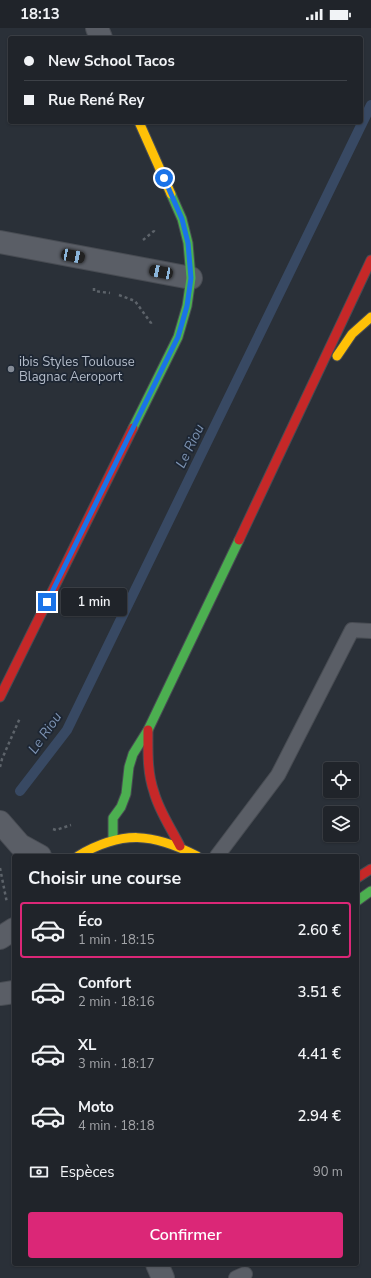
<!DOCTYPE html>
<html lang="fr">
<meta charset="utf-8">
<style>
body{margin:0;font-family:"Nunito Sans",sans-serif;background:#2d3036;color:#f1f3f6;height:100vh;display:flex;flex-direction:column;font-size:15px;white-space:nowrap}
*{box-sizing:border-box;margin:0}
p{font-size:13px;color:#a2a4a8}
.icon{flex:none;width:22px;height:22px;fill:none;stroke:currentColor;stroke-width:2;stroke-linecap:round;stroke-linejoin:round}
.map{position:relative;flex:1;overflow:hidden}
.details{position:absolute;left:12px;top:826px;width:347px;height:412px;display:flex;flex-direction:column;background:#20242a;border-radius:4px;box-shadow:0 1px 3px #0004,0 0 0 1px #3d4147}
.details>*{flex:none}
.top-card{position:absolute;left:8px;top:8px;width:355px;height:88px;border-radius:4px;box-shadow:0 1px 3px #0004,0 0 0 1px #3d4147;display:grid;align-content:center;height:88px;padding:0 16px;background:#20242a}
.controls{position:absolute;left:323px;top:734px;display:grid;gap:8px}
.controls a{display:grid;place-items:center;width:36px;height:36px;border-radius:4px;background:#20242a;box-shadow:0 1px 3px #0004,0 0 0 1px #3d4147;font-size:20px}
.end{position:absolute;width:18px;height:18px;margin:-9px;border:5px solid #1a73e8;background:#fff;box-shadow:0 0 0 2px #fff}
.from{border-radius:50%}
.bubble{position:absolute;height:28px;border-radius:4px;background:#20242a;box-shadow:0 1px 3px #0004,0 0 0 1px #3d4147;font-size:13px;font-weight:600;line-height:28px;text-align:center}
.car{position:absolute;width:12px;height:24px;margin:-12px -6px;border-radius:5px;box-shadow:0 0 3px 1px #0007;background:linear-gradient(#222 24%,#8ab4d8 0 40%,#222 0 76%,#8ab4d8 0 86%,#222 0)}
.top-card b{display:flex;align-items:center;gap:14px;height:38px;font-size:15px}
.top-card b+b{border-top:1px solid #3d4147}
.top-card i{width:10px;height:10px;background:#f1f3f6}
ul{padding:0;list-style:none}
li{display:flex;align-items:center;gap:12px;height:56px;margin:0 8px 6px;padding:0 8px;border:2px solid transparent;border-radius:4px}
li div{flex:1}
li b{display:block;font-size:15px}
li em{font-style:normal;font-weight:600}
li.on{border-color:#db2777}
li>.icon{width:36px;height:36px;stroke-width:1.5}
h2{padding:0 16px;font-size:18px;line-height:48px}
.pay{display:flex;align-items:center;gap:10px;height:44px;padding:0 16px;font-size:15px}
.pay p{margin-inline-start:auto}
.action{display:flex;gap:8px;margin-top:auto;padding:8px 16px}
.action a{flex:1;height:46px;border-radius:4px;background:#db2777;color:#fff;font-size:16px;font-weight:600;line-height:46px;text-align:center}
.status{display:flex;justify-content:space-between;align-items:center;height:28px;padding:0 20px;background:#20242a;direction:ltr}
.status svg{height:11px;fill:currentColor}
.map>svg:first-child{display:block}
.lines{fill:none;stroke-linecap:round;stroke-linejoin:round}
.stream{stroke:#384963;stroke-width:10}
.lane-casing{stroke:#484c53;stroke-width:16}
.street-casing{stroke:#484c53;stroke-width:24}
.fast-casing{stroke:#484c53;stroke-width:11}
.slow-casing{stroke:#484c53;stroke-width:11}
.jam-casing{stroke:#484c53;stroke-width:11}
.path{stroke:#5d636a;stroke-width:2.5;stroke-dasharray:3 3;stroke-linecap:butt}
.lane{stroke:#5a5e66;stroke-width:14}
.street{stroke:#5a5e66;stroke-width:22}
.fast{stroke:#4caf50;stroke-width:9}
.slow{stroke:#ffc107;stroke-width:9}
.jam{stroke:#c62828;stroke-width:9}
.route{stroke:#1a73e8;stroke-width:5}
.poi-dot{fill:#848b96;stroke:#1d2633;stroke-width:1.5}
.labels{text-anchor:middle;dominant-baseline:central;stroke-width:3.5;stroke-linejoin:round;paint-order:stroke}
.poi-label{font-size:13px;fill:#b4bcc9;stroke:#1d2633;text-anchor:start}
.water-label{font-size:14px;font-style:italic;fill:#7c92b1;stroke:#1d2633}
</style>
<div class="status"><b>18:13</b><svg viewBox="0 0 49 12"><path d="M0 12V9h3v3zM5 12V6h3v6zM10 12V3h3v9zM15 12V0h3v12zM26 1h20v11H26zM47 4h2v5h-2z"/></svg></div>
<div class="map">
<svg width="371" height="1250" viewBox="0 0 371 1250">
<rect width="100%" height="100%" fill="#2a3038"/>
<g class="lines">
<polyline class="stream" points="20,763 67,702 371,77"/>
<g class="lane-casing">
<g id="lane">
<polyline points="217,828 278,747 352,602 371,603"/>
<polyline points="236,1250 245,1246"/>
</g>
</g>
<g class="street-casing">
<g id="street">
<polyline points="97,0 101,10"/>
<polyline points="0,214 191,250"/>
<polyline points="0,794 20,817 40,828"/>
<polyline points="0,910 14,901"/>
<polyline points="0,966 14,964"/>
<polyline points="157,1236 163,1250"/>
</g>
</g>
<g class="fast-casing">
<g id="fast">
<polyline points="133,400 178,309 187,278 191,250 188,215 182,191 171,166"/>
<polyline points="113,811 113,790 121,779 126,766 129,739 133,726 148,702 239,512"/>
<polyline points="357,873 371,863"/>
</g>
</g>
<g class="slow-casing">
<g id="slow">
<polyline points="139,94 171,166"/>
<polyline points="337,328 352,306 371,289"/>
<path d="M78 828C122 802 153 805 197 828"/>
</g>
</g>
<g class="jam-casing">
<g id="jam">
<polyline points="239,512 371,232"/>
<polyline points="0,669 133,400"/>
<path d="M148 702C148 723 147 744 154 764 159 783 171 800 180 818"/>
<polyline points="357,850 371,841"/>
</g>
</g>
<g class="path">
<polyline points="143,212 154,203 154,200"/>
<polyline points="94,260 94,263 110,265"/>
<polyline points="119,267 135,273 151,295 151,297"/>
<polyline points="0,739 2,731 20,690"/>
<polyline points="53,801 56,802 71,797"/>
<polyline points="0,840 7,875"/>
</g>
<use href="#lane" class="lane"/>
<use href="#street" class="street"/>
<use href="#fast" class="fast"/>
<use href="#slow" class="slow"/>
<use href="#jam" class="jam"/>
</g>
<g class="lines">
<polyline class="route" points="47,574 178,309 187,278 191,250 188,215 182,191 164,150"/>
</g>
<circle class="poi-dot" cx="11" cy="341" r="4"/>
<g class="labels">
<g class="poi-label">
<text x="19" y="334">ibis Styles Toulouse<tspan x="19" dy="15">Blagnac Aeroport</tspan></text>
</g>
<g class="water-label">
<text transform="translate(190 418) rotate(-64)">Le Riou</text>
<text transform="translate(45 705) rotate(-55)">Le Riou</text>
</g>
</g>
</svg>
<div class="controls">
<a><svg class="icon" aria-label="locate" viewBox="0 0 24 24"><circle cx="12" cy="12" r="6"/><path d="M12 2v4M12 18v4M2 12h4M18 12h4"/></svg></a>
<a><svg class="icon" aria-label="layers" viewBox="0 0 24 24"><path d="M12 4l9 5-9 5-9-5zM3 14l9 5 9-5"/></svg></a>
</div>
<i class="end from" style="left:164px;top:150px"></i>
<i class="end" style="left:47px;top:574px"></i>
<div class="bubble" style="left:61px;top:560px;width:66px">1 min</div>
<i class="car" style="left:73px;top:228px;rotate:101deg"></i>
<i class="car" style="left:161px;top:244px;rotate:281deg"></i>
<div class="top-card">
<b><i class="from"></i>New School Tacos</b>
<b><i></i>Rue René Rey</b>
</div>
<section class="details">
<h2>Choisir une course</h2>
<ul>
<li class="on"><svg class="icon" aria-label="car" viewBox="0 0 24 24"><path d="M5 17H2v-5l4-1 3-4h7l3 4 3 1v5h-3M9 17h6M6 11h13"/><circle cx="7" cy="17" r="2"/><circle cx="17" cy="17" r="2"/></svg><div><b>Éco</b><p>1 min · 18:15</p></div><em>2.60 €</em></li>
<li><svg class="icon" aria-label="car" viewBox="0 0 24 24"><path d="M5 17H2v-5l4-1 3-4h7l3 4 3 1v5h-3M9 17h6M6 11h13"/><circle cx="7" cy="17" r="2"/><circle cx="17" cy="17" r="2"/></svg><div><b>Confort</b><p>2 min · 18:16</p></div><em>3.51 €</em></li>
<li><svg class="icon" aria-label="car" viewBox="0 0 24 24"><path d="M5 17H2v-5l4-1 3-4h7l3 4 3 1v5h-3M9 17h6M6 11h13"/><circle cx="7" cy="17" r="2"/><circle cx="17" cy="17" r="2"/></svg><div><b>XL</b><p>3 min · 18:17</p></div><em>4.41 €</em></li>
<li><svg class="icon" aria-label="car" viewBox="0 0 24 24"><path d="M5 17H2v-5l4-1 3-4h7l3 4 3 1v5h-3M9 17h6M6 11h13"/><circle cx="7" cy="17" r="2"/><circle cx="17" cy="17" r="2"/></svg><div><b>Moto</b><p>4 min · 18:18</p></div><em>2.94 €</em></li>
</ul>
<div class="pay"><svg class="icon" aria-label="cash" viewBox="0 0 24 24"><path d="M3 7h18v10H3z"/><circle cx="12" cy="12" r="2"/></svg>Espèces<p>90 m</p></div>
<div class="action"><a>Confirmer</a></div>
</section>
</div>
